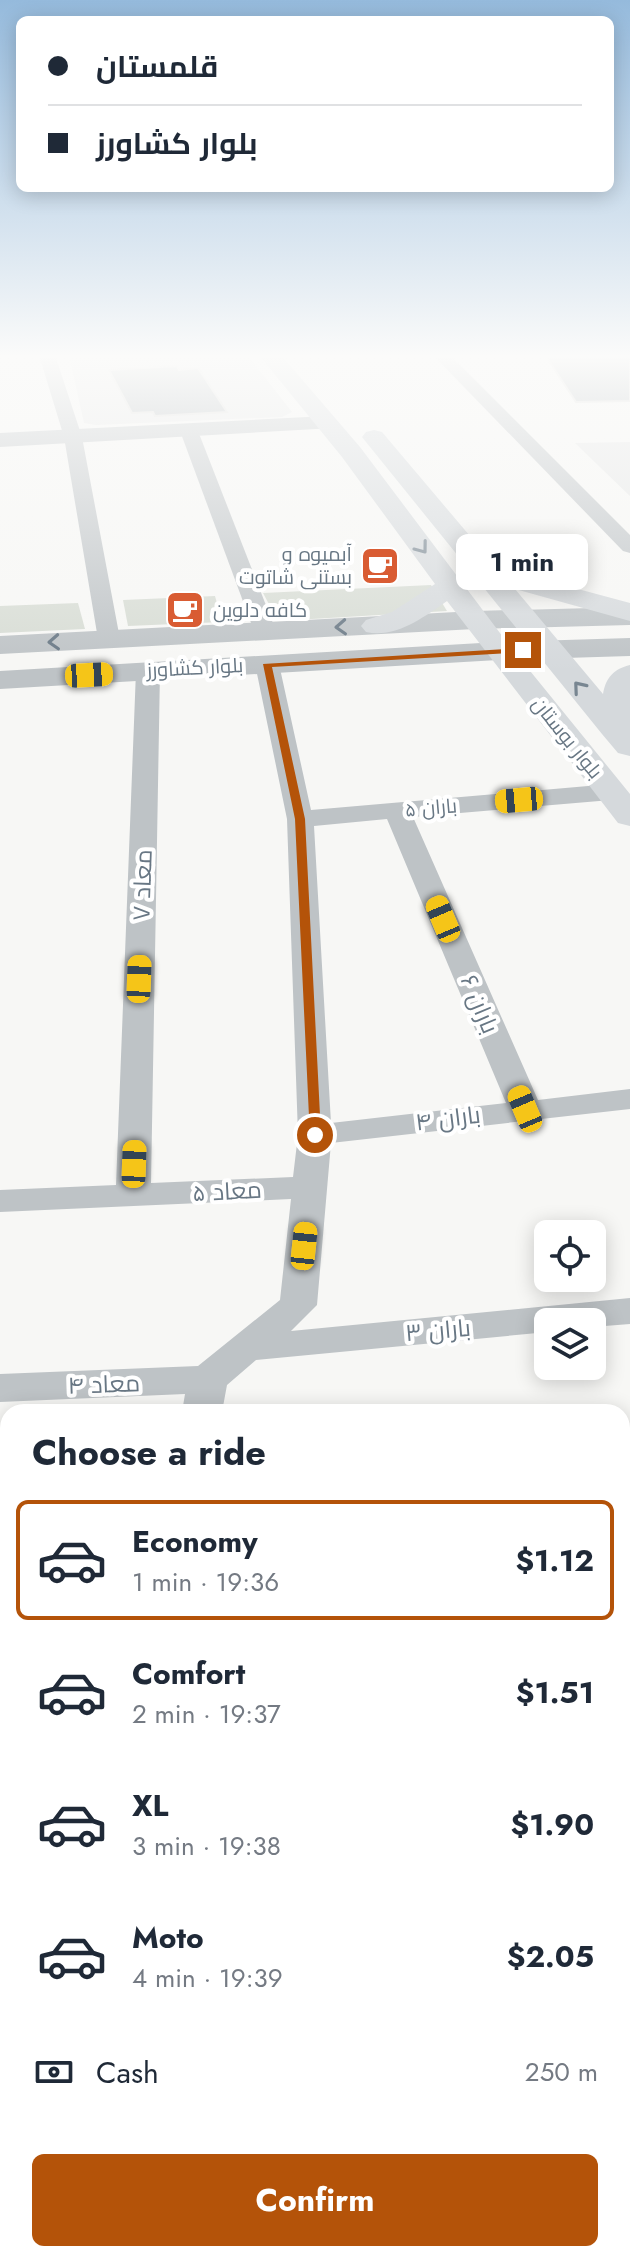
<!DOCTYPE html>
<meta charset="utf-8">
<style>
body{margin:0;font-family:Jost,Cairo,sans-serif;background:#f6f6f7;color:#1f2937;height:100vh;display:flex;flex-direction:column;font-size:30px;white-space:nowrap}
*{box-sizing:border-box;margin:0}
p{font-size:26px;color:#747a83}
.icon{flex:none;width:44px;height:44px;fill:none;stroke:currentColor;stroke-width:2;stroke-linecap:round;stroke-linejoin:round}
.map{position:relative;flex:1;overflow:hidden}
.sheet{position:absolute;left:0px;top:1404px;width:630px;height:858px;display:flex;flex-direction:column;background:#fff;border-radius:24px 24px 0 0;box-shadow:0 4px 20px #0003}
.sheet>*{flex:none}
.top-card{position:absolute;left:16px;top:16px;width:598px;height:176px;border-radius:12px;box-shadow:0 4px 20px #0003;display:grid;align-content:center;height:176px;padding:0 32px;background:#fff}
.buttons{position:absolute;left:534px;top:1220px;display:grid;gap:16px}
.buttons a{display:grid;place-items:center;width:72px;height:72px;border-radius:12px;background:#fff;box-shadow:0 4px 20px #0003;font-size:40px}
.end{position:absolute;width:36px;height:36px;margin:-18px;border:10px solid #b45309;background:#fff;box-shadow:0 0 0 4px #fff}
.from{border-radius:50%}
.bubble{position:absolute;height:56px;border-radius:12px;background:#fff;box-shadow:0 4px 20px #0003;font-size:26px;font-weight:700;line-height:56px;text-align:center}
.car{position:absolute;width:24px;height:48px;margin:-24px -12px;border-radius:10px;box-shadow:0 0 6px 2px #0007;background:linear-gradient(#f5c518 24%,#345 0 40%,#f5c518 0 76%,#345 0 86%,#f5c518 0)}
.top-card b{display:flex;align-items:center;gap:28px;height:76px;font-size:30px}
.top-card b+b{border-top:2px solid #e0e1e3}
.top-card i{width:20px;height:20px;background:#1f2937}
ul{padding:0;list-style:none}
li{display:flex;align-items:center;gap:24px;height:120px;margin:0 16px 12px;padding:0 16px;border:4px solid transparent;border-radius:12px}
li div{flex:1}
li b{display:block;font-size:30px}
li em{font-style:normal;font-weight:700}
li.current{border-color:#b45309}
li>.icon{width:72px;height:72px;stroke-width:1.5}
h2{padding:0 32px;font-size:36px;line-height:96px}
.pay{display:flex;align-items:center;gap:20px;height:88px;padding:0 32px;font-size:30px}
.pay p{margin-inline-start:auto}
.primary-button{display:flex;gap:16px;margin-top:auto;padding:16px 32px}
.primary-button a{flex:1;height:92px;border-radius:12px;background:#b45309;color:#fff;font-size:32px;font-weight:700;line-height:92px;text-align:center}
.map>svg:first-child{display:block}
.built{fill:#e5e6e6}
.green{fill:#d7dcd4}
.building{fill:#a8b0b5;stroke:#d9d9d7;stroke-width:2}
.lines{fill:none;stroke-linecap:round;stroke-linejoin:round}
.minor{fill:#bec3c6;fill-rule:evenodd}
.tertiary{fill:#bec3c6;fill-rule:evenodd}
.secondary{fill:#d5d9dc;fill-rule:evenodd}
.oneway{stroke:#788691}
.oneway2{stroke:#687784}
.route{fill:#b45309}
.labels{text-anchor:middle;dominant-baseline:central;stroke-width:8;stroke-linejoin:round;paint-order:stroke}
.far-poi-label{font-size:20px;fill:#687784;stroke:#fff;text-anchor:end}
.far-street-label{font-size:20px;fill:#687784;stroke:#fff}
.street-label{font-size:24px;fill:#687784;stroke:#fff}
</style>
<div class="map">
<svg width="630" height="2261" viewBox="0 0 630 2261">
<rect width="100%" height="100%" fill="#f7f7f5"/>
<g class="built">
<polygon points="69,355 249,357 292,412 282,417 96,425 84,423"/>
<polygon points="630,442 630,496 575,443"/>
<polygon points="630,1628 630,2248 622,2249 622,1629"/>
<polygon points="280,2254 588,2254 539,2261 288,2261"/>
</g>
<g class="green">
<polygon points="431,585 447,611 278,621 263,593"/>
<polygon points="215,596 222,622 128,626 123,600"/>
<polygon points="78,603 85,629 0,633 0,606"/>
</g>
<g class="building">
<polygon points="545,355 630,355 630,401 576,402"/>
<polygon points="177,366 179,370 198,368 227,412 155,416 153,412 132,413 109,370"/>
</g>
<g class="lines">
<g class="minor">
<polygon points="39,355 55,355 82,437 120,639 117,644 101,644 98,639 64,437"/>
<polygon points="433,355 450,355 630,535 630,553 623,551"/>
<polygon points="189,426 198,431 276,631 273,636 257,636 254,631 180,431"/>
<path d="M267 657 275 659 279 664 311 810 611 784 620 786 624 792 620 798 611 800 413 817 538 1100 630 1089V1109L331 1143 317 1305 291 1331 630 1298V1324L592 1327V1322H548V1332L256 1360 227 1385 222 1412H182L185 1394 0 1402V1374L198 1366 280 1300 291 1199 0 1212V1190L116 1185 136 671 140 666H156L160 671 151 1183 293 1177 298 1135 287 819 255 664 259 659ZM387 819 506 1103 331 1123 314 826Z"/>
<polygon points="630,1583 630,1617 622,1618 622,1584"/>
<rect x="0" y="1994" width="8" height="50"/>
<polygon points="181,2254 245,2254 248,2261 184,2261"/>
</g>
<g class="tertiary">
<polygon points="326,416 334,418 338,423 334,428 0,447 0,433"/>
<polygon points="630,607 630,625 475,629 0,654 0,636 475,611"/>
<polygon points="630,638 630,656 498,660 0,689 0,671 498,642"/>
</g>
<g class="secondary">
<path d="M259 355H281L360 447 509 645 630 794V826L618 823 447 601C424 617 395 639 366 632L361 626 366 620 392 612 435 584 342 457Z"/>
<path d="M374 430 382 432 486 555 537 578 630 603V621L515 589 603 694C606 677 614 669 630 665V756L618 753 602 734 366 442 362 437 366 432Z"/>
</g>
</g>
<defs><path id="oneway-chevron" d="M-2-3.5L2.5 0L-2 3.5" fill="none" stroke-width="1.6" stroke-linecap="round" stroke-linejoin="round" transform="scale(2)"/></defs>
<g class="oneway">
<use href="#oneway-chevron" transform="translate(422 548) rotate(53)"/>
<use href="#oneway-chevron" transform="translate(579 687) rotate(-130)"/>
</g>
<g class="oneway2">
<use href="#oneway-chevron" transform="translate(341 627) rotate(177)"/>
<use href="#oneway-chevron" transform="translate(54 642) rotate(177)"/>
</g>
<linearGradient id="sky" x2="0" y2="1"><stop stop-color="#95badc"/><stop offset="0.53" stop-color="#fbfbfa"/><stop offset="1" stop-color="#fbfbfa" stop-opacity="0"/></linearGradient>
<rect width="630" height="672" fill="url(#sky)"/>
<polygon class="route" points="523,648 526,652 272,667 305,819 321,1135 310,1138 295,819 263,664"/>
<defs>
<g id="cafe-square" transform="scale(2)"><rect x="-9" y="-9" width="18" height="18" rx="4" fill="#d95c33" stroke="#fff"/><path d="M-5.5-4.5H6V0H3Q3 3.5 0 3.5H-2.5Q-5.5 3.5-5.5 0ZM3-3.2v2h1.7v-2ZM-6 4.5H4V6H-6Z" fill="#fff"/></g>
</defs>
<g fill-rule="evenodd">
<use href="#cafe-square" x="380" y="566"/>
<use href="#cafe-square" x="185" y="610"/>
</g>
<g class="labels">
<g class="far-poi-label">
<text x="352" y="554">آبمیوه و<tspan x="352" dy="23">بستنی شاتوت</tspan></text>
<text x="213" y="610" text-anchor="start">کافه دلوین</text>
</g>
<g class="far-street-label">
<text transform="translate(195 668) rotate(-3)">بلوار کشاورز</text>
<text transform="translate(567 738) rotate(51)">بلوار بوستان</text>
<text transform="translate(431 808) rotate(-5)">باران ۵</text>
</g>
<g class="street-label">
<text transform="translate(142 885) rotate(-88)">معاد ۷</text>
<text transform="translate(480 1004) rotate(67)">باران ۶</text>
<text transform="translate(448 1118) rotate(-7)">باران ۴</text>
<text transform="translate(227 1191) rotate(-3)">معاد ۵</text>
<text transform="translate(438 1330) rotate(-5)">باران ۳</text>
<text transform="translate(104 1384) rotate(-2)">معاد ۴</text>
</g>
</g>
</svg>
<div class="buttons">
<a><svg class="icon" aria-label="locate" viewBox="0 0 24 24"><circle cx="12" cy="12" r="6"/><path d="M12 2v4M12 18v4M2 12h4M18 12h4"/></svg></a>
<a><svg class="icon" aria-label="layers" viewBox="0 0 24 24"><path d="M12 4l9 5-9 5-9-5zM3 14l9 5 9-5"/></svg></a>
</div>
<i class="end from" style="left:315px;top:1135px"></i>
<i class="end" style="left:523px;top:650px"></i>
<div class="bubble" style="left:456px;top:534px;width:132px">1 min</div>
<i class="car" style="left:89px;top:675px;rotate:87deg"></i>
<i class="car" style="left:519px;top:800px;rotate:265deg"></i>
<i class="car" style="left:443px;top:919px;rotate:337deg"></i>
<i class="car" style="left:139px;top:979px;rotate:2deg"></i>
<i class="car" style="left:525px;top:1109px;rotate:337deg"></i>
<i class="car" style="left:134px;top:1164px;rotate:2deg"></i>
<i class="car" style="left:304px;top:1246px;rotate:6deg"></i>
<div class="top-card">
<b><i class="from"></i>قلمستان</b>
<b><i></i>بلوار کشاورز</b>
</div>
<section class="sheet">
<h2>Choose a ride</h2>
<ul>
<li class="current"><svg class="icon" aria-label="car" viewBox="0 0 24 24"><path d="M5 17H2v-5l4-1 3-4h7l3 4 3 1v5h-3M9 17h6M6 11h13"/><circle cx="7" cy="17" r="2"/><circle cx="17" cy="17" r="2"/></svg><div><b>Economy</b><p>1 min · 19:36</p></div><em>$1.12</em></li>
<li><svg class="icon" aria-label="car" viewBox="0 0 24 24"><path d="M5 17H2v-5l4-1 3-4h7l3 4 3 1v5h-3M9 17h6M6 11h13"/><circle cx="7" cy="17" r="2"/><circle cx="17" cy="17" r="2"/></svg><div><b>Comfort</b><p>2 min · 19:37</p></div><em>$1.51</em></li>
<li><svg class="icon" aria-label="car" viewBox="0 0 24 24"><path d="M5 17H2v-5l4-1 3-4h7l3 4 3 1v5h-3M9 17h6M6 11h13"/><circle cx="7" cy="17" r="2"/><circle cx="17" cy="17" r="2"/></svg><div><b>XL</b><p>3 min · 19:38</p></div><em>$1.90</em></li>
<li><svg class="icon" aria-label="car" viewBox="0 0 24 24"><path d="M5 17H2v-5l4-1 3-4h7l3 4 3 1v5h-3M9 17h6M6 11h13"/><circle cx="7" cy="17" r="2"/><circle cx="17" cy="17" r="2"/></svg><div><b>Moto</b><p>4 min · 19:39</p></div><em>$2.05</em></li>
</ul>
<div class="pay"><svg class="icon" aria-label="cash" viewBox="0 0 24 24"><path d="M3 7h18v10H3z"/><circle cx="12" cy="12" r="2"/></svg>Cash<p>250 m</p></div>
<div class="primary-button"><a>Confirm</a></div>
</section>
</div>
